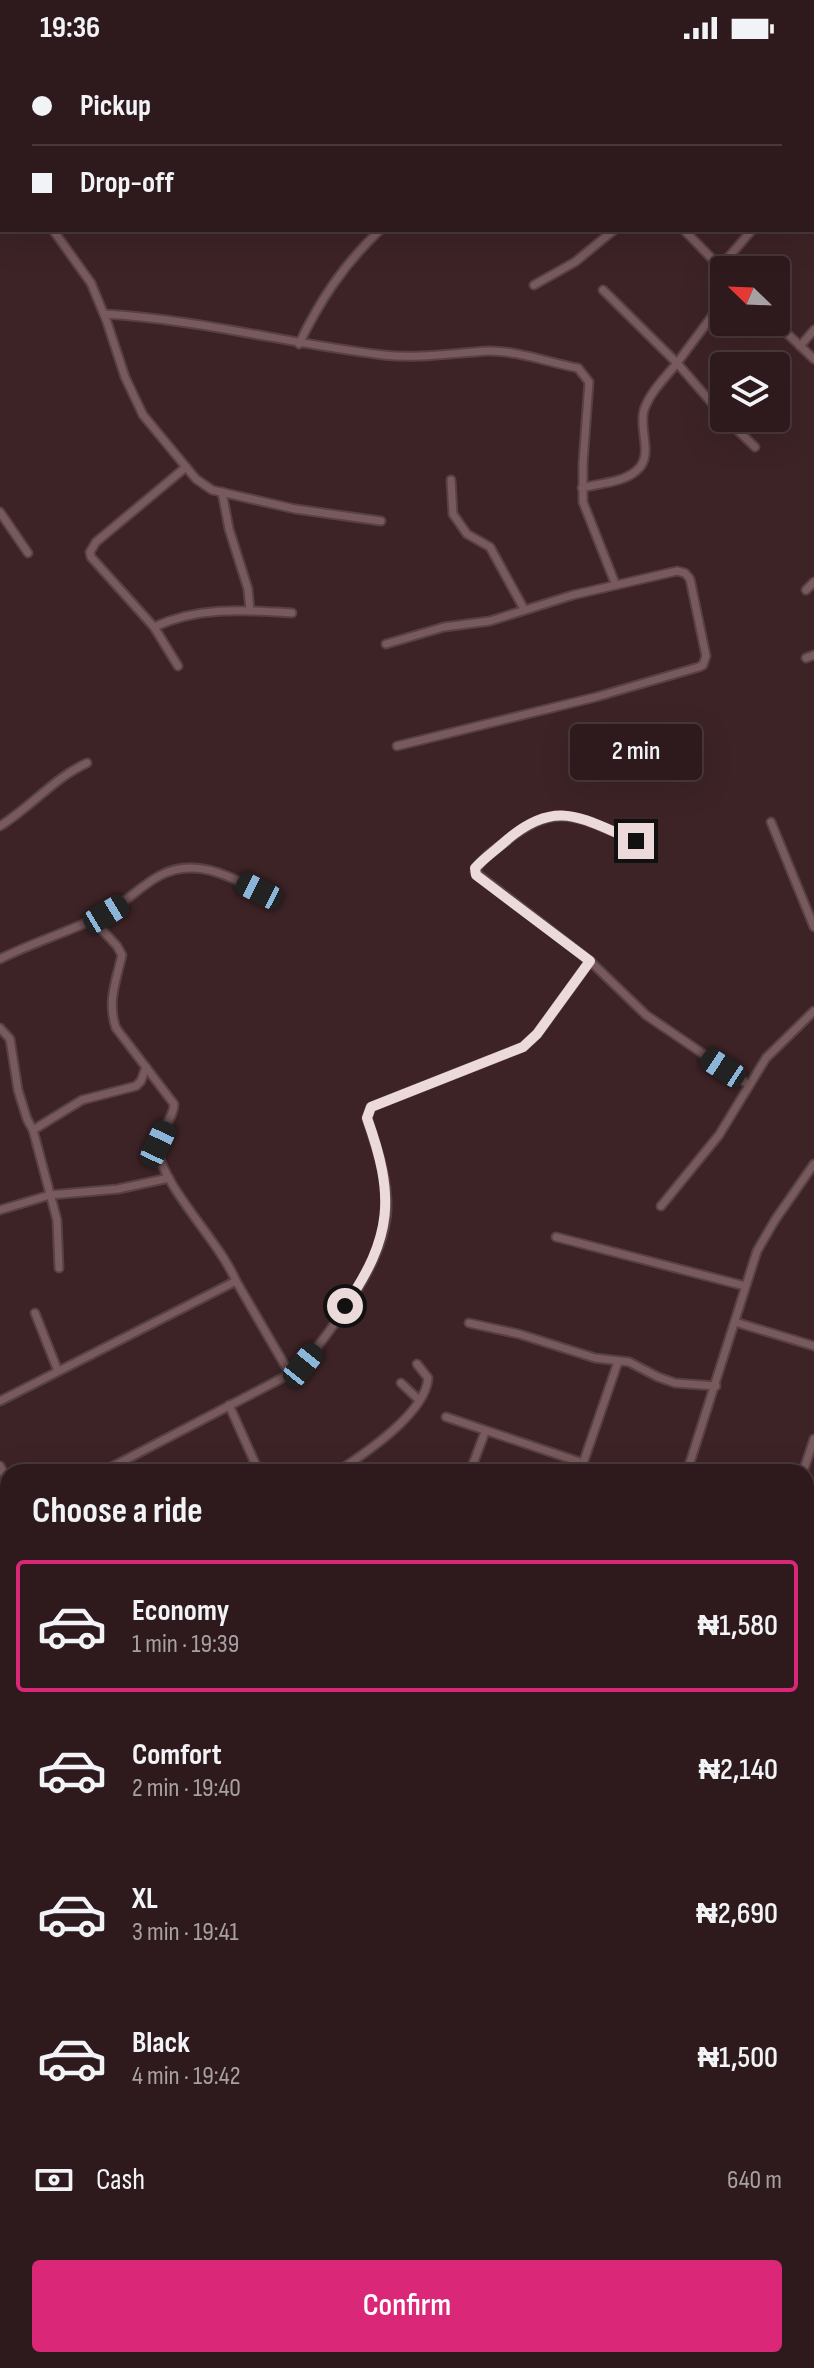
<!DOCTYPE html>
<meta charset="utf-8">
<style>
body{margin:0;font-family:"Sofia Sans Condensed",sans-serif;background:#362325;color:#f1f3f6;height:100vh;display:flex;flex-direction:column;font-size:30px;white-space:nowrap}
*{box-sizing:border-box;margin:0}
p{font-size:26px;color:#a7a1a3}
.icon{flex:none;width:44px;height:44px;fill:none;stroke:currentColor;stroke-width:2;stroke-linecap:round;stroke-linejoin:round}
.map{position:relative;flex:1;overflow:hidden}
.panel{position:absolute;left:0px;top:1408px;width:814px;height:904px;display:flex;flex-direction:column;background:#2e1a1c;border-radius:24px 24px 0 0;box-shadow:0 8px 32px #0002,0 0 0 2px #49383b}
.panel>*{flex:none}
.banner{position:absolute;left:0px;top:0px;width:814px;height:176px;box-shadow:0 8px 32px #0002,0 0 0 2px #49383b;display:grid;align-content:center;height:176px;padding:0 32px;background:#2e1a1c}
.needle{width:52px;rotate:293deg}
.tools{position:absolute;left:710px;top:200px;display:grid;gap:16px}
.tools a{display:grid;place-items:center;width:80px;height:80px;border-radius:8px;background:#2e1a1c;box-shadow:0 8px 32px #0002,0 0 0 2px #49383b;font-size:40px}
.end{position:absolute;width:36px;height:36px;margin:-18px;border:10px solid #ecd9da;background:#111;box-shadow:0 0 0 4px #111}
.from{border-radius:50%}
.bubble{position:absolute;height:56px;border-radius:8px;background:#2e1a1c;box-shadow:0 8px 32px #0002,0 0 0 2px #49383b;font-size:26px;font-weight:600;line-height:56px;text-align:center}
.car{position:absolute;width:24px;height:48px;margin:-24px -12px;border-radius:10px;box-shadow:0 0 6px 2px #0007;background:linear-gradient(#222 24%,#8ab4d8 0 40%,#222 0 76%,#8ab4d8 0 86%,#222 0)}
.banner b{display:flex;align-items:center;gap:28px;height:76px;font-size:30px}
.banner b+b{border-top:2px solid #49383b}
.banner i{width:20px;height:20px;background:#f1f3f6}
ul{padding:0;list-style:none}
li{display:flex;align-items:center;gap:24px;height:132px;margin:0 16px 12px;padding:0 16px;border:4px solid transparent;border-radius:8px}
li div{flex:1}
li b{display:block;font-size:30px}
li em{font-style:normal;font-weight:600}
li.selected{border-color:#db2777}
li>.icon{width:72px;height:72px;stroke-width:1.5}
h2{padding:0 32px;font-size:36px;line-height:96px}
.pay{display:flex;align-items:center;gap:20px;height:88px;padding:0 32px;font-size:30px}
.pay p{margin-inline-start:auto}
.primary-button{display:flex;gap:16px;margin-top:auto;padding:16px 32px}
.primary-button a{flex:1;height:92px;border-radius:8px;background:#db2777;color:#fff;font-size:32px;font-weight:600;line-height:92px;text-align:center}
.status{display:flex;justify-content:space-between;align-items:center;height:56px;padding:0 40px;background:#2e1a1c;direction:ltr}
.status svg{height:22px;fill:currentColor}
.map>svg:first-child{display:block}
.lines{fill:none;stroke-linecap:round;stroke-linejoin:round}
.minor-casing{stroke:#574144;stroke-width:11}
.tertiary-casing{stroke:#574144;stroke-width:13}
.minor{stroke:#78595c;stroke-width:7}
.tertiary{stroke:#78595c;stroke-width:9}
.route{stroke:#ecd9da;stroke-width:10}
</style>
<div class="status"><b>19:36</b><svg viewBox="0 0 49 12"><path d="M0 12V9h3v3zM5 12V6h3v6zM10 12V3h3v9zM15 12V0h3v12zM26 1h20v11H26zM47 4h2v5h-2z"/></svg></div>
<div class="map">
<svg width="814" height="2312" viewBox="0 0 814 2312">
<rect width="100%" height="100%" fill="#3d2326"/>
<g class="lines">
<g class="minor-casing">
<g id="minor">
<polyline points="19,0 22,2"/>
<polyline points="147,0 149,2"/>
<polyline points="441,0 441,2"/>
<polyline points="305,2 306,0"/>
<polyline points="616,2 617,0"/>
<polyline points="720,2 721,0"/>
<polyline points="812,4 814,6"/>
<polyline points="812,101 814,98"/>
<polyline points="53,174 91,227 107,266 125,321 143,359 196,423 212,434 295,453 381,465"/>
<polyline points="684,174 724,215"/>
<polyline points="720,211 752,174"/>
<polyline points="534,229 575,206 614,174"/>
<polyline points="724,244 677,307 724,361"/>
<path d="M104 258C197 263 290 288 383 299 419 303 453 297 488 295 514 294 551 307 578 312L589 326 583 407V446L615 527"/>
<polyline points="775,266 814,303"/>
<path d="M299 288C320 244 344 208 380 174"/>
<polyline points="800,290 814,274"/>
<polyline points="725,362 755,391"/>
<polyline points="451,424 453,458 467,478 490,491 524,553"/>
<path d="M582 432C599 427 622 427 636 415 655 400 638 374 644 354 650 336 665 322 677 307L603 234"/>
<polyline points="222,436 229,473 248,533 250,554"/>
<polyline points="0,456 28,497"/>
<polyline points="806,534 814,526"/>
<path d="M154 571C199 550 244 554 292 557"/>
<polyline points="386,588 444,571 490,565 573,539 677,515 685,517 690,523 706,600 703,609 699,611 596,641 397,690"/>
<polyline points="806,602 814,599"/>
<polyline points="178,610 154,571 91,501 90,496 96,486 186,411"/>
<polyline points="771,766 814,871"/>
<path d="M0 770C31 751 54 722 87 707"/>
<path d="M636 785C580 763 558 742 505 786 495 794 480 803 475 816L590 905 646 959 749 1029"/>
<path d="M93 864 117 890 122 899C116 925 107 946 116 972L174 1048C174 1064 155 1079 158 1095 165 1133 219 1185 236 1225"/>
<path d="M0 903C33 886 69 876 103 859 123 849 139 831 159 820 193 801 228 819 259 835"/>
<polyline points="0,972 10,983 18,1034 27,1063 33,1074 57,1164 59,1212"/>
<polyline points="33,1074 82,1044 136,1030 141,1025 146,1011"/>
<polyline points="661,1150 719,1079 766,1002 814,955"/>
<polyline points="0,1154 50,1139 118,1133 169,1122"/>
<polyline points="556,1181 745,1230"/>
<polyline points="35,1257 58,1315"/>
<polyline points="735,1266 814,1290"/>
<polyline points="469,1267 519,1278 595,1302 629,1306 658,1321 675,1327 716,1330"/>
<polyline points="401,1327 419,1344"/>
<polyline points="0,1345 236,1225 290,1318"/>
<polyline points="229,1349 259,1416"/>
<polyline points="446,1361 583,1407"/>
<polyline points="0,1410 8,1425"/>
<path d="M102 1416 290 1318 303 1309C335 1269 385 1205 387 1153 388 1123 376 1090 367 1062L371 1051 523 991 537 978 590 905"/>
<path d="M337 1416C364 1398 426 1357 428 1322L417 1308"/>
<polyline points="470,1416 485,1376"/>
<polyline points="580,1416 618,1306"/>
<polyline points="687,1416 757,1195 775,1164 814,1108"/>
<polyline points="803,1416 814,1383"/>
<polyline points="0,1472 8,1467"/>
<polyline points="806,1581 814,1583"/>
<polyline points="0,1606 8,1602"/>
<polyline points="0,1641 8,1655"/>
<polyline points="806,1693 814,1696"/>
<polyline points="806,1798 814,1801"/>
<polyline points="0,1840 8,1861"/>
<polyline points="0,2049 8,2063"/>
<polyline points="806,2071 814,2074"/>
<polyline points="0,2154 8,2148"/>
<polyline points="806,2178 814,2181"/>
<polyline points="0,2291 8,2282"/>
<polyline points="492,2304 514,2312"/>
<polyline points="280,2307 297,2312"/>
<polyline points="166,2312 169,2304"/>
<polyline points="387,2312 390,2304"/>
<polyline points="777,2312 779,2307"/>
</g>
</g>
<g class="tertiary-casing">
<g id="tertiary">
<polyline points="706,0 713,2"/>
<polyline points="122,2 124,0"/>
<polyline points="812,27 814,27"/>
<polyline points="0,134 2,132"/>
</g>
</g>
<use href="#minor" class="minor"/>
<use href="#tertiary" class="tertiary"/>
</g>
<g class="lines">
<path class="route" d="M345 1250C393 1181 395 1140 367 1062L371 1051 523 991 537 978 590 905 476 819 475 812C485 801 497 793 508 783 558 741 583 764 636 785"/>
</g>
</svg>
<div class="tools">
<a><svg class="needle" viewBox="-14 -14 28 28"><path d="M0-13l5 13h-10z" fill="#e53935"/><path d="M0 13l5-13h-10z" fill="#a7a1a3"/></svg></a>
<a><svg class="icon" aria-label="layers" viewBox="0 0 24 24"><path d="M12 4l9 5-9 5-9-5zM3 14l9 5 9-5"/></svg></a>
</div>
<i class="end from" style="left:345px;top:1250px"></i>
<i class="end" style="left:636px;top:785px"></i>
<div class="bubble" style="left:570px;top:668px;width:132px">2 min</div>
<i class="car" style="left:259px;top:835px;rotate:297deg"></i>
<i class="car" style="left:106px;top:858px;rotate:59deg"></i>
<i class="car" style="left:723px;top:1012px;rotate:303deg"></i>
<i class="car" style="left:158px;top:1088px;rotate:25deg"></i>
<i class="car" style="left:303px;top:1309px;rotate:39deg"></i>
<div class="banner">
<b><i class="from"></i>Pickup</b>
<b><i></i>Drop-off</b>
</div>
<section class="panel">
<h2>Choose a ride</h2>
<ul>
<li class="selected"><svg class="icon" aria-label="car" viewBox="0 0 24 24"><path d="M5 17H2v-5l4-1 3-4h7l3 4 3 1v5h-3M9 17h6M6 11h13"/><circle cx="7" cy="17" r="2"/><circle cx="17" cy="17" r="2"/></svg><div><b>Economy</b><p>1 min · 19:39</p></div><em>₦1,580</em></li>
<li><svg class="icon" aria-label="car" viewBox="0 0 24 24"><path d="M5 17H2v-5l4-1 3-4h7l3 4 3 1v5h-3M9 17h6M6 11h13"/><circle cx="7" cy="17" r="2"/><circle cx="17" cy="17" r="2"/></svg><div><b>Comfort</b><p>2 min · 19:40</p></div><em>₦2,140</em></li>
<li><svg class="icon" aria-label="car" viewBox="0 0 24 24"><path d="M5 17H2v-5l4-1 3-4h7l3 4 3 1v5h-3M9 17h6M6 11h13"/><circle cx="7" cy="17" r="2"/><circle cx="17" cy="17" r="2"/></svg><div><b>XL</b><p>3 min · 19:41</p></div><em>₦2,690</em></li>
<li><svg class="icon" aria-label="car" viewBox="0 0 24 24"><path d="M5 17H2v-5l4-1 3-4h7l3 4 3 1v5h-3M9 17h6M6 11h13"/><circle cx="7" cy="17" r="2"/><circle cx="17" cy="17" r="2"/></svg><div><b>Black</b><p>4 min · 19:42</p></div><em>₦1,500</em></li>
</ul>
<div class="pay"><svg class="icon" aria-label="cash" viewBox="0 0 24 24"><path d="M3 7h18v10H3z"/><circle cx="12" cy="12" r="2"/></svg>Cash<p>640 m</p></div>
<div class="primary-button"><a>Confirm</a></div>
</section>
</div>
